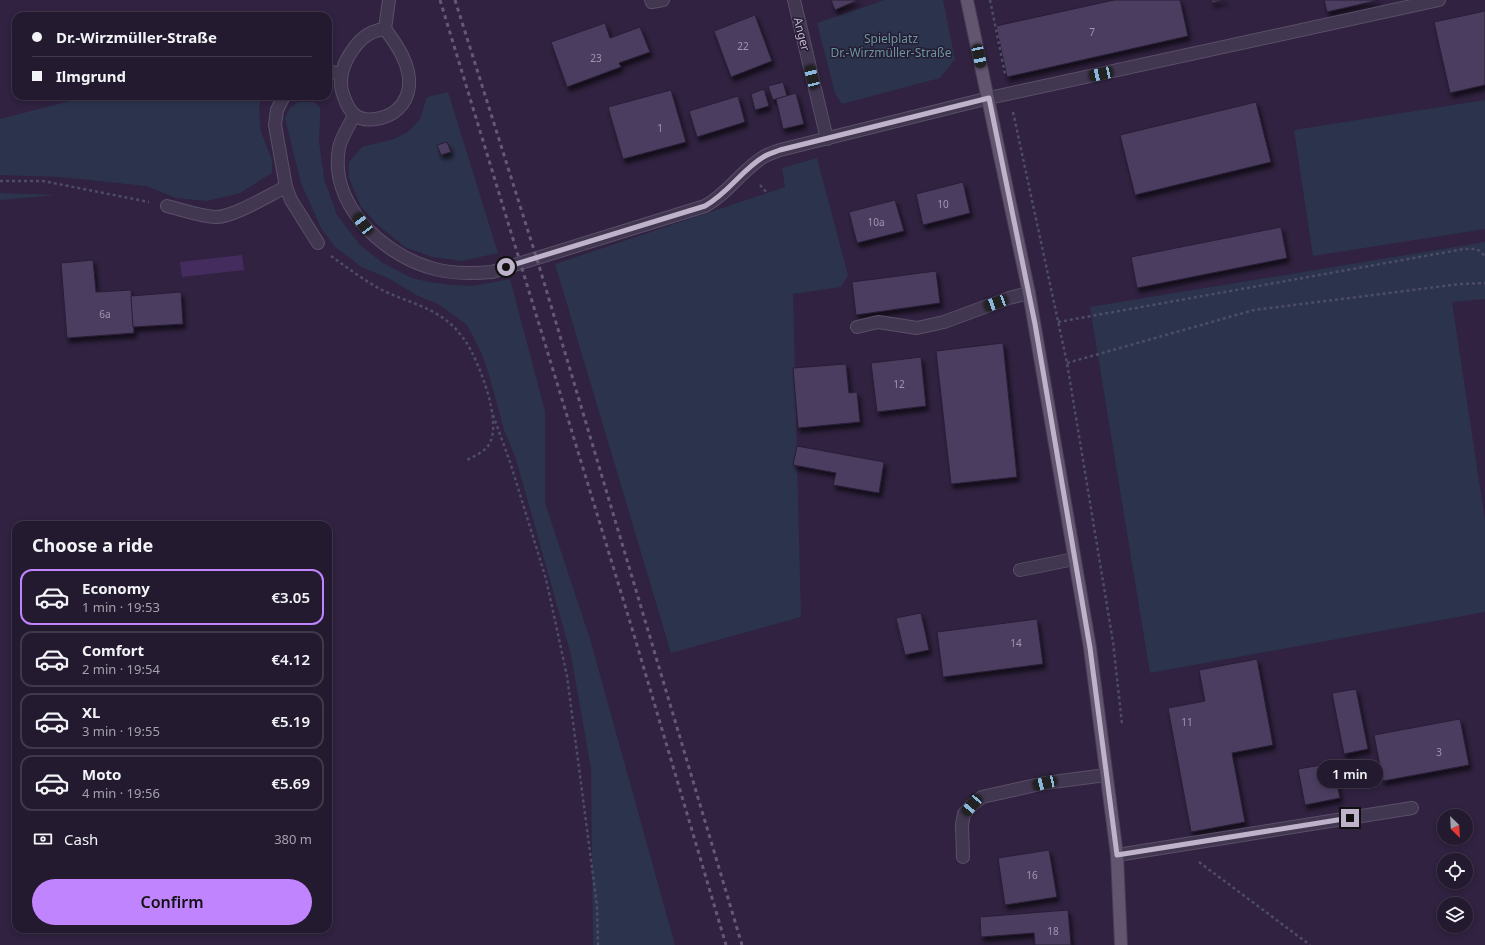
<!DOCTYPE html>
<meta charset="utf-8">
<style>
body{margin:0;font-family:"Noto Sans",sans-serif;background:#30273c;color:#f1f3f6;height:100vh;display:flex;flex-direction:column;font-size:15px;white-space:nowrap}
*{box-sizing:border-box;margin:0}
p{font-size:13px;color:#a3a1ab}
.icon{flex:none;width:22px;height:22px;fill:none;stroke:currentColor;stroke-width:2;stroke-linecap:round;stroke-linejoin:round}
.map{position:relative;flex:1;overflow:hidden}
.details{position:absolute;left:12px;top:521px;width:320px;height:412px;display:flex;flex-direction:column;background:#241a30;border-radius:12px;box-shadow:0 2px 6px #0003,0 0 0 1px #41384c}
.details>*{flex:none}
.top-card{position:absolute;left:12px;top:12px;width:320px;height:88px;border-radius:12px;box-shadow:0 2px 6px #0003,0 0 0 1px #41384c;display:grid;align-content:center;height:88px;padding:0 20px;background:#241a30}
.needle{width:26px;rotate:156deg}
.fabs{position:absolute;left:1437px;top:809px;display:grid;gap:8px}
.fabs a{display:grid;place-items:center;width:36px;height:36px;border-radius:50%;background:#241a30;box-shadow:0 2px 6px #0003,0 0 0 1px #41384c;font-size:20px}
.end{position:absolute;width:18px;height:18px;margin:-9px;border:5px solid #bfb3cb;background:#111;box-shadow:0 0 0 2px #111}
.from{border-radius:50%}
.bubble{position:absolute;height:28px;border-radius:14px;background:#241a30;box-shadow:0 2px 6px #0003,0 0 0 1px #41384c;font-size:13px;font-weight:600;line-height:28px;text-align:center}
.car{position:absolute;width:12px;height:24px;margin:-12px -6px;border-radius:5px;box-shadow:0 0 3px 1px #0007;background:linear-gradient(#222 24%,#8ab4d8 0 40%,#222 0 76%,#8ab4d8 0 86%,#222 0)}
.top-card b{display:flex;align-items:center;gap:14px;height:38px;font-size:15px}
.top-card b+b{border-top:1px solid #41384c}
.top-card i{width:10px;height:10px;background:#f1f3f6}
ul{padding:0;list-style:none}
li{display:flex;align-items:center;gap:12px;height:56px;margin:0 8px 6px;padding:0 12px;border:2px solid #41384c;border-radius:12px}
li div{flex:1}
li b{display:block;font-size:15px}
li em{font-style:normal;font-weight:600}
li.current{border-color:#c184ff}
li>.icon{width:36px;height:36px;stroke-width:1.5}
h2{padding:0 20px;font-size:18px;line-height:48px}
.pay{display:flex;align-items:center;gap:10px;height:44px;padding:0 20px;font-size:15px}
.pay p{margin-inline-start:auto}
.cta{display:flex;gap:8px;margin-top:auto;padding:8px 20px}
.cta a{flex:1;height:46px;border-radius:24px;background:#c184ff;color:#111;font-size:16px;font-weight:600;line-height:46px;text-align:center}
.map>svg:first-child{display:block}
.green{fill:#2c334c}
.water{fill:#442c5e}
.building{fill:#4b3c5f;stroke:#291e37;filter:url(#shadow)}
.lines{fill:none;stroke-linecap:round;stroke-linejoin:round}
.lane-casing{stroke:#5a4f68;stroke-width:14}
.street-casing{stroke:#5a4f68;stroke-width:14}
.primary-casing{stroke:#493d56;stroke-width:14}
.path{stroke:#4d4d67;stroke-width:2.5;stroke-dasharray:3 3;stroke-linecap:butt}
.lane{stroke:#423750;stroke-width:12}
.street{stroke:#423750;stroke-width:12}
.primary{stroke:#615570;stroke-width:12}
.rail{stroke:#675877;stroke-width:3;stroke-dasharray:4 4;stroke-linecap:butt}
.route{stroke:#bfb3cb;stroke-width:5}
.labels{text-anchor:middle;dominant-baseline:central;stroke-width:3;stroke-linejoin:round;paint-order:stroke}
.number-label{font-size:10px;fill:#a295b0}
.street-label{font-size:12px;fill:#bfb3cb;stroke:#271c35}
.park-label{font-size:12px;fill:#68989e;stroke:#271c35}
</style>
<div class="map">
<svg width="1485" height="945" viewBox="0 0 1485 945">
<defs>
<filter id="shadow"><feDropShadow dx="2.5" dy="4.5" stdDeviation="2" flood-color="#0009"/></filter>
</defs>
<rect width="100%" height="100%" fill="#302240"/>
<g class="green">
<polygon points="885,0 943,0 955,59 940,78 842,104 835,93 817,23"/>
<polygon points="448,92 498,253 462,261 432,257 405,247 378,225 361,207 349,178 349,162 362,147 394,139 408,132 420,119 427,97"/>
<polygon points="89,96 261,96 259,109 261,132 272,160 272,173 240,193 207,201 176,198 146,186 60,177 0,175 0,119"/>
<polygon points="1485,100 1485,229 1313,256 1294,130"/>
<polygon points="298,102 314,102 320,107 320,119 319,141 324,179 337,215 360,245 383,263 412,278 429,282 451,285 473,286 510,279 545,411 545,503 590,639 675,945 593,945 591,769 571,655 516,459 504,430 489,375 481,352 467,325 438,304 416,295 388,278 363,268 335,247 321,228 301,183 285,118 290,108"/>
<polygon points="817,158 848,275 841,287 793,294 801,617 671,653 555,264 785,187 782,168"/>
<polygon points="0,193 57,195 0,200"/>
<polygon points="1485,242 1485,299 1452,302 1485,520 1485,612 1150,673 1090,307"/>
</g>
<polygon class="water" points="242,255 244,270 182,277 180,262"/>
<g class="building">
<polygon points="831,0 858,0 835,10"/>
<polygon points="1114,0 1180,0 1188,36 1007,77 996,26"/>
<polygon points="1211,0 1225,0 1212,3"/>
<polygon points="1324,0 1379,0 1327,12"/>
<polygon points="1485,11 1485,85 1450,93 1434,22"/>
<polygon points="755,15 772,61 731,77 714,31"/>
<polygon points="605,23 610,38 640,27 650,52 619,63 621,67 567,87 551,42"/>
<polygon points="783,82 787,96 773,100 768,86"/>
<polygon points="764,89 769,106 755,110 751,94"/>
<polygon points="671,90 686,142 623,159 608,107"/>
<polygon points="796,93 804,124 783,129 776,99"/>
<polygon points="738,96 745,122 697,137 689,111"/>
<polygon points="1256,102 1271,162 1135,195 1120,135"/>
<polygon points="447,142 451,152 441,155 437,145"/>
<polygon points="963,182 970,213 923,225 916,194"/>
<polygon points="895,200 904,231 857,243 849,212"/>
<polygon points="1281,227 1287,258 1137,288 1131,257"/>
<polygon points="93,260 96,292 131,290 134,333 67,338 61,263"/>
<polygon points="936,271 940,303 856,315 852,282"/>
<polygon points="181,292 183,324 133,327 131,296"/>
<polygon points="1003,343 1017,477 951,484 936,351"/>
<polygon points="921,357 926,406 877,412 871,363"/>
<polygon points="846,364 849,393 857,392 860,422 798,428 793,368"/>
<polygon points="797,446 884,462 879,493 833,485 836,473 793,465"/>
<polygon points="921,613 929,650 905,655 896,618"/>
<polygon points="1037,619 1043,664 943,677 937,632"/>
<polygon points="1257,659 1273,745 1232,753 1245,822 1191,832 1168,708 1205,701 1199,670"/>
<polygon points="1356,689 1368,749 1344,754 1332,693"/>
<polygon points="1460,719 1469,765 1383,781 1374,735"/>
<polygon points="1333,763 1340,798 1305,805 1298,769"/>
<polygon points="1049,850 1057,897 1005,905 998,858"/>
<polygon points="1068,910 1071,945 1035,945 1034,933 981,937 980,917"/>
</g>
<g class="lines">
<g class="lane-casing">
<g id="lane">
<polyline points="328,71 341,74"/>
<polyline points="989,98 1439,0"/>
<polyline points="286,187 291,200 318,243"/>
<path d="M167 206C183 210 199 216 215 217 232 218 269 195 286 187L275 125 277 110 284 96"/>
<polyline points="857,327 878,322 917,328 944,322 1009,298 1029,293"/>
<polyline points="1020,570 1074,559"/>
<polyline points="963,857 962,825 964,814 972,805 982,797 1045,783 1106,775"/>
</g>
</g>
<g class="street-casing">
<g id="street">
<polyline points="651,0 652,2 663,0"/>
<polyline points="794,0 827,139"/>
<path d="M385 29C397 45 411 65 409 86 407 105 393 117 375 119 368 120 361 120 355 115 350 111 346 103 344 97 339 85 341 71 347 59 356 43 366 31 385 29Z"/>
<polyline points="385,29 389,0"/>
<path d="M354 115C350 125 341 137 339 148 329 203 380 252 428 267 448 274 471 274 492 272L705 206C729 193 742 169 765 156 770 153 775 152 780 150L989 98"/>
<polyline points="1117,855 1412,808"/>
</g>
</g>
<g class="primary-casing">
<polyline id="primary" points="967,0 1029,293 1090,648 1117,855 1121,945"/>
</g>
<g class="path">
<polyline points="990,0 1005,74"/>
<polyline points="1013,112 1067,363 1113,642 1122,724"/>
<polyline points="0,181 43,181 149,202"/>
<polyline points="760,185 768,194"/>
<path d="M331 256C347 268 364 280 382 290 402 300 425 305 443 318 452 324 460 333 466 342 479 362 504 425 488 446 483 453 472 457 465 461"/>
<polyline points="1058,322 1464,249 1477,249 1485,256"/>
<polyline points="1067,363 1254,310 1460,284 1485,283"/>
<polyline points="493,415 510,462 546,579 567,676 597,906 598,945"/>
<polyline points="1199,862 1310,945"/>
</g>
<use href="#lane" class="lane"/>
<use href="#street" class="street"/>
<use href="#primary" class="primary"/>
<g class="rail">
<polyline points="440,0 634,635 726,945"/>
<polyline points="455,0 540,269 742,945"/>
</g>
</g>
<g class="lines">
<path class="route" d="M506 267 705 206C729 193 742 169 765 156 770 153 775 152 780 150L989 98 1035 324 1090 648 1117 855 1350 818"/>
</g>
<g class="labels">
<g class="number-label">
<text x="1092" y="32">7</text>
<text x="743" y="46">22</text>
<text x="596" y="58">23</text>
<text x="660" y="128">1</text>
<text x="943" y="204">10</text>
<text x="876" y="222">10a</text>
<text x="105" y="314">6a</text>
<text x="899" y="384">12</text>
<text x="1016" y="643">14</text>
<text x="1187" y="722">11</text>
<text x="1439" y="752">3</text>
<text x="1032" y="875">16</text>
<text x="1053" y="931">18</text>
</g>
<g class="street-label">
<text transform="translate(802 34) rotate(76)">Anger</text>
</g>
<g class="park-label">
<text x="891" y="38">Spielplatz<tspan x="891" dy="14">Dr.-Wirzmüller-Straße</tspan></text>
</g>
</g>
</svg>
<div class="fabs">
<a><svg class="needle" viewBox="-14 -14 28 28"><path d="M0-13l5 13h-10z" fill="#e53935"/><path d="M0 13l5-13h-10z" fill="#a3a1ab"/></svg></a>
<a><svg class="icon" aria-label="locate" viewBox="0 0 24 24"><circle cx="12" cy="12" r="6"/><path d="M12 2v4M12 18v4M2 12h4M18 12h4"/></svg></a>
<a><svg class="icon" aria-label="layers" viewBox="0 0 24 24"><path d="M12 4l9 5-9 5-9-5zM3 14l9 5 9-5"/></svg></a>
</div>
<i class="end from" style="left:506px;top:267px"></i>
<i class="end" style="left:1350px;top:818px"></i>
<div class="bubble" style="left:1317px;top:760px;width:66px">1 min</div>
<i class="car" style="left:979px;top:56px;rotate:168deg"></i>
<i class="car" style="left:1101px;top:74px;rotate:258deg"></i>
<i class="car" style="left:812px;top:77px;rotate:346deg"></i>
<i class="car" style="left:363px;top:224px;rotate:323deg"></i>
<i class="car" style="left:996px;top:303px;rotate:250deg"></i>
<i class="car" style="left:1045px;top:783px;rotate:257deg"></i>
<i class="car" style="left:972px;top:805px;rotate:220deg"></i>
<div class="top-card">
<b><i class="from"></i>Dr.-Wirzmüller-Straße</b>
<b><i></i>Ilmgrund</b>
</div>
<section class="details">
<h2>Choose a ride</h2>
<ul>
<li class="current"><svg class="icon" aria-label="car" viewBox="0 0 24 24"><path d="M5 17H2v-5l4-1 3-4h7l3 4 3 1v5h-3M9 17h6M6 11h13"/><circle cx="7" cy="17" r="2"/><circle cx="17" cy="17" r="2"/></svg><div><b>Economy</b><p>1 min · 19:53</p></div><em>€3.05</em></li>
<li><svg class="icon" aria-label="car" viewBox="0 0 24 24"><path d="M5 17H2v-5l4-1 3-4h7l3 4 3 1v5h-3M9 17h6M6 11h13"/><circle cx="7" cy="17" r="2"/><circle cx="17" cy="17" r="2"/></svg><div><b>Comfort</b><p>2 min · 19:54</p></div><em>€4.12</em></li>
<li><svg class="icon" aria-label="car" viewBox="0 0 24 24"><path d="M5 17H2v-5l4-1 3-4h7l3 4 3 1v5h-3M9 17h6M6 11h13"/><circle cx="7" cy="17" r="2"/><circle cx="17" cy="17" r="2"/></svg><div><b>XL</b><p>3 min · 19:55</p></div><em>€5.19</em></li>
<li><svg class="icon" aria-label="car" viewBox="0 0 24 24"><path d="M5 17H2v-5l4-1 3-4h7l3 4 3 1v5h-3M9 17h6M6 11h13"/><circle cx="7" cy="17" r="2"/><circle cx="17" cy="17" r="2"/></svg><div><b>Moto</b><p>4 min · 19:56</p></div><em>€5.69</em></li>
</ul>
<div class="pay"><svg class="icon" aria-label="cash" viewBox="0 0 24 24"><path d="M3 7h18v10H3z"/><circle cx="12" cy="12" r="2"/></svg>Cash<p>380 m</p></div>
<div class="cta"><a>Confirm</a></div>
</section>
</div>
